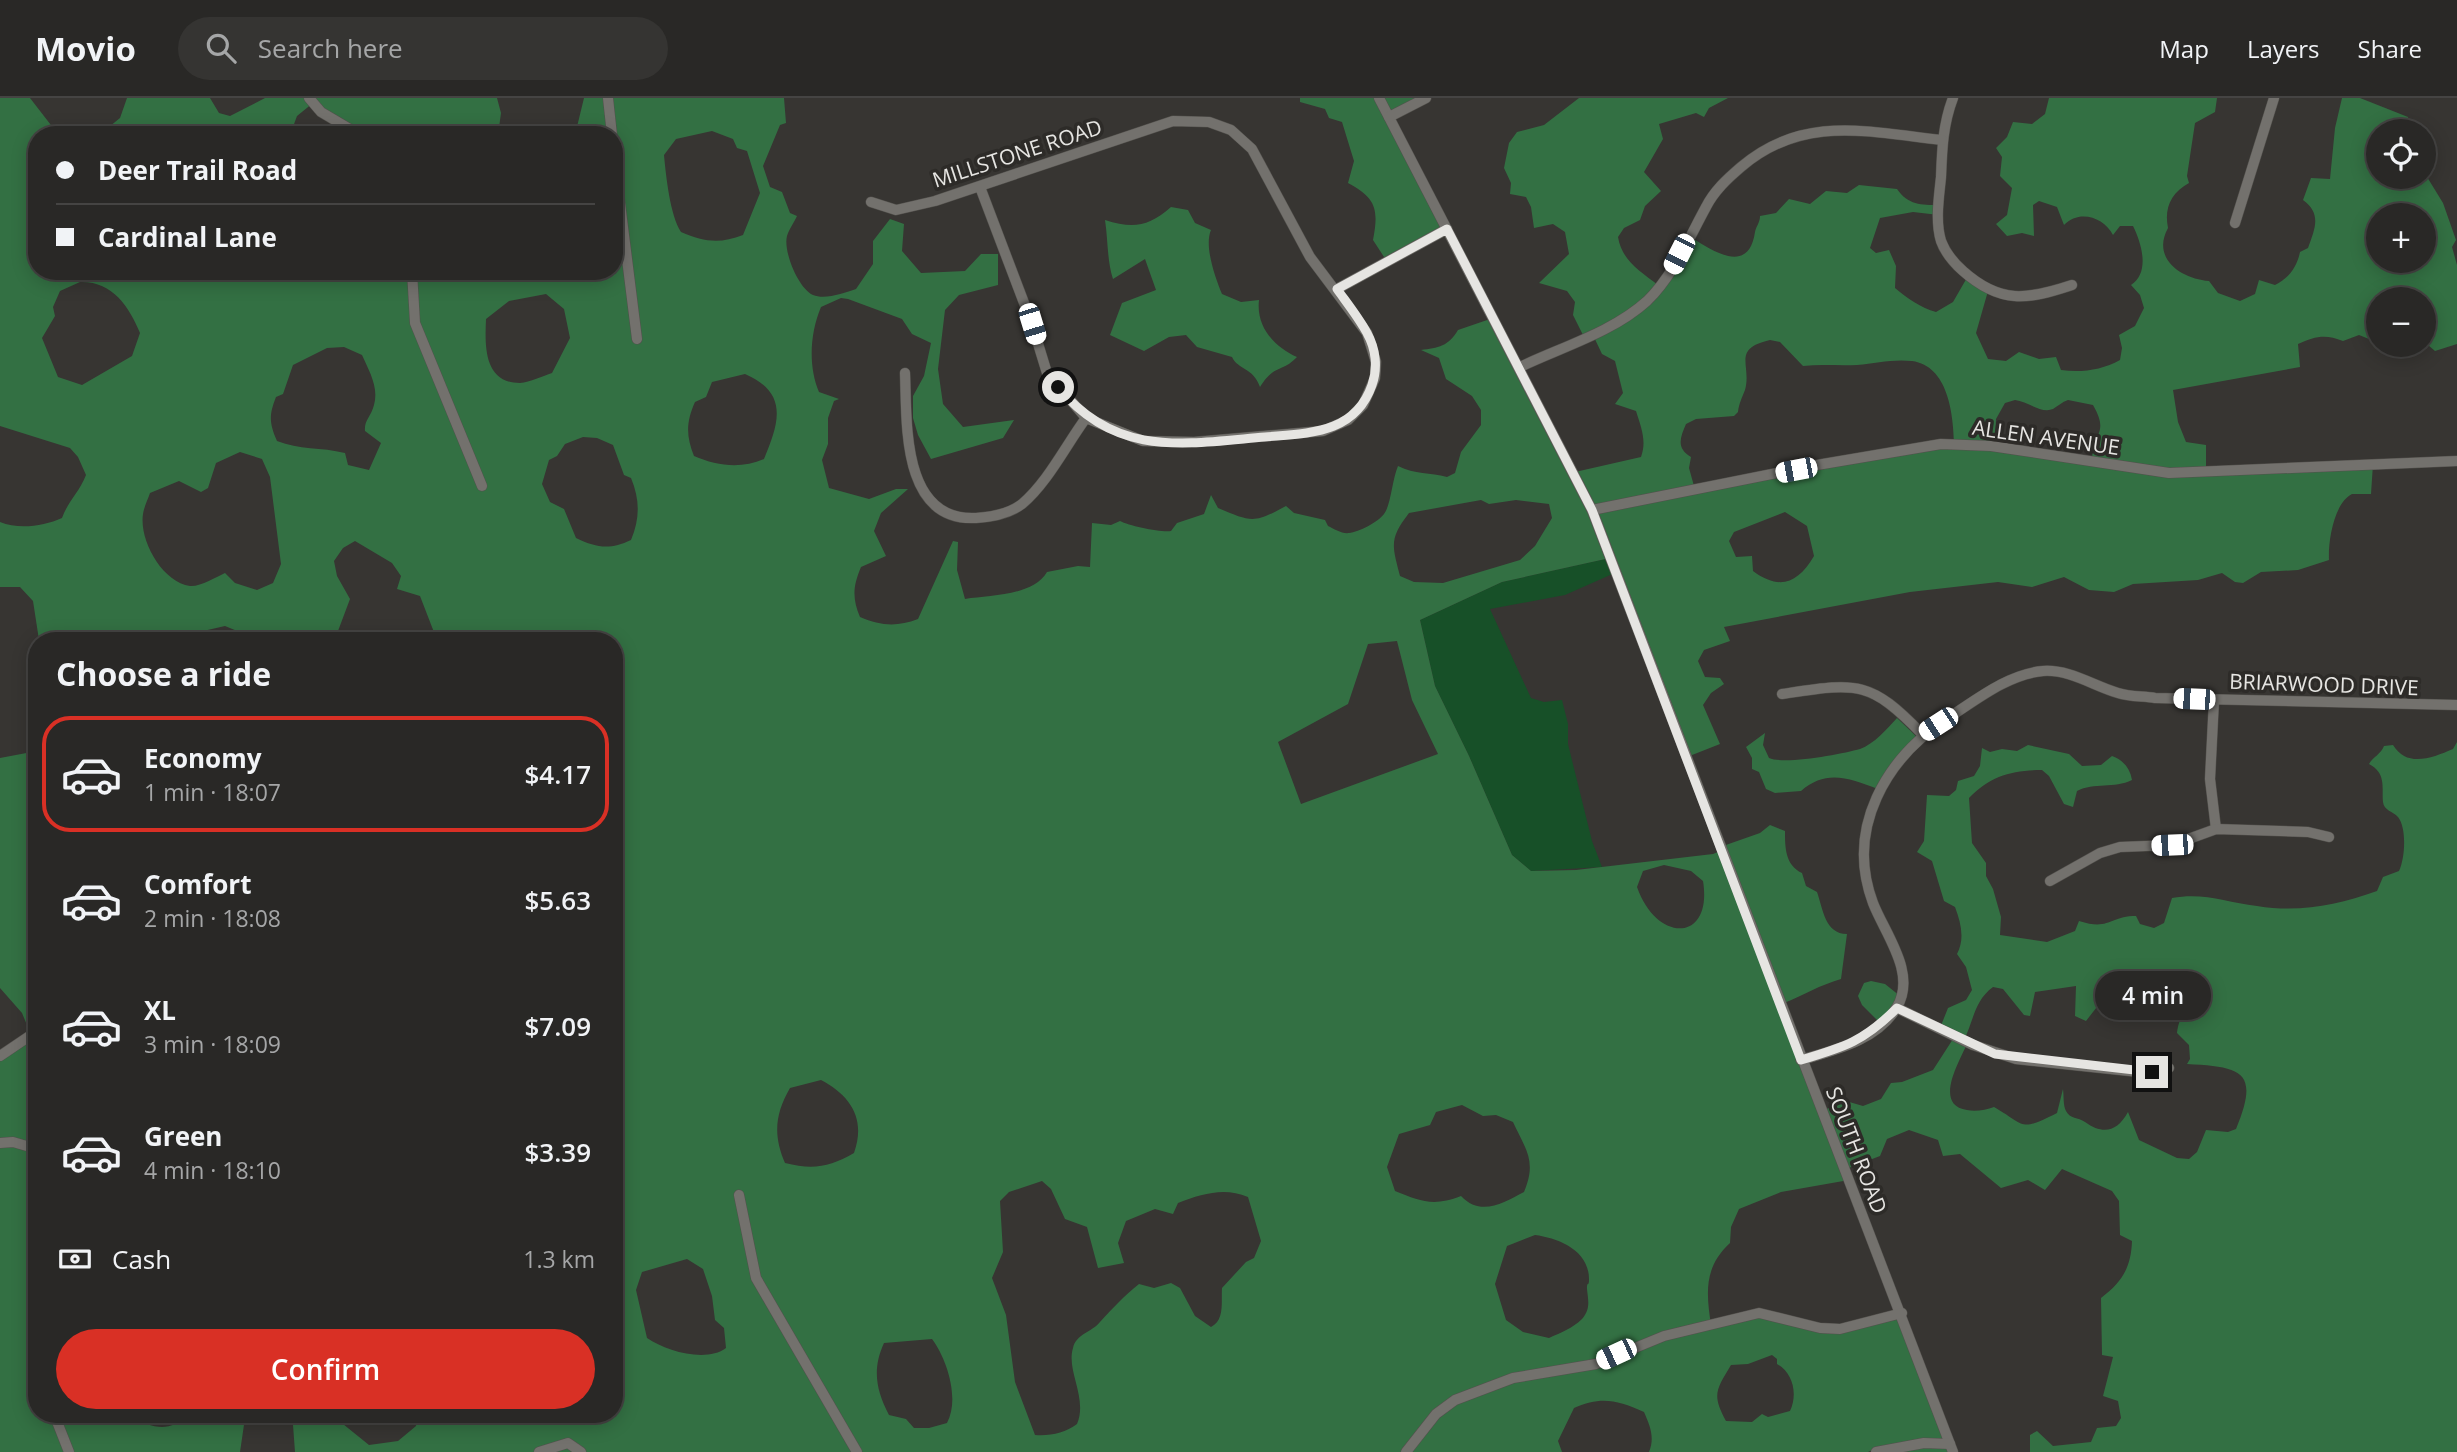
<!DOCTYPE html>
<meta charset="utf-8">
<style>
body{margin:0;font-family:"Open Sans",sans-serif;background:#353432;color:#f1f3f6;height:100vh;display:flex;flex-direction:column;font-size:26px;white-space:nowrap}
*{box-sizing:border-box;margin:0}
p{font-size:23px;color:#a5a6a7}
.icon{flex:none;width:38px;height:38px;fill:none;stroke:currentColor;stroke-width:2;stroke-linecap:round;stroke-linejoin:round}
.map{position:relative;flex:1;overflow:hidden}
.drawer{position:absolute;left:28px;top:534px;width:595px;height:791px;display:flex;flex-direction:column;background:#292826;border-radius:28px;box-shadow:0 4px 18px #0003,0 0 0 2px #454443}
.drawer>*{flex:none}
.guide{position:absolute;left:28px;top:28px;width:595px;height:154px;border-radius:28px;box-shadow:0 4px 18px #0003,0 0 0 2px #454443;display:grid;align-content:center;height:154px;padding:0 28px;background:#292826}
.controls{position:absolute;left:2366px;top:21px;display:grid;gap:14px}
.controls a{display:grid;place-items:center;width:70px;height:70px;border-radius:50%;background:#292826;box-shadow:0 4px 18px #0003,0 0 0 2px #454443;font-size:35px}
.end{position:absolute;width:32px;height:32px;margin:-16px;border:9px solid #e6e5e2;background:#111;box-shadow:0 0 0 4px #111}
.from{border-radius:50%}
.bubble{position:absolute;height:49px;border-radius:24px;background:#292826;box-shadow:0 4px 18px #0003,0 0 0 2px #454443;font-size:23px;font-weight:600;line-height:49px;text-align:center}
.car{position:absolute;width:21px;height:42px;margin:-21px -10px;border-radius:9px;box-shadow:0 0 5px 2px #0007;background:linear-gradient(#fff 24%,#345 0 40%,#fff 0 76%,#345 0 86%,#fff 0)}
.guide b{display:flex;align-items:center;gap:24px;height:66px;font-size:26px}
.guide b+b{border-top:2px solid #454443}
.guide i{width:18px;height:18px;background:#f1f3f6}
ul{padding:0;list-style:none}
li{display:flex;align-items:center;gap:21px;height:116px;margin:0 14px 10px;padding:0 14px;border:4px solid transparent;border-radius:28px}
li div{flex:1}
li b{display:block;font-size:26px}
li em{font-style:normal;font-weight:600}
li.selected{border-color:#d93025}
li>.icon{width:63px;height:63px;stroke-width:1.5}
h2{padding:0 28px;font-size:32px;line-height:84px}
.pay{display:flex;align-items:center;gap:18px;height:77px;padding:0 28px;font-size:26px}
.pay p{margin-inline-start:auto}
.cta{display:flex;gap:14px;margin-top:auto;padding:14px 28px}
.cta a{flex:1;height:80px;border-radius:42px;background:#d93025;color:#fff;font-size:28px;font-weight:600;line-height:80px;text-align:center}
header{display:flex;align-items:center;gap:42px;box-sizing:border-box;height:98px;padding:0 35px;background:#292826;border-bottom:2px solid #454443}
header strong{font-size:33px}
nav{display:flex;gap:38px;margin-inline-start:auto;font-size:24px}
.search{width:490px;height:63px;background:#353432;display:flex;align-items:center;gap:18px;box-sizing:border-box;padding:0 24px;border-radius:38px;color:#a5a6a7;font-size:26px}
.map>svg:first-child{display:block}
.green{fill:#175028}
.forest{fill:#337043;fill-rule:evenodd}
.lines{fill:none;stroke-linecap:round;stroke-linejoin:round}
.minor-casing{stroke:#53514d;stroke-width:11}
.minor{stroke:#73716d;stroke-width:10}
.route{stroke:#e6e5e2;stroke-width:9}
.labels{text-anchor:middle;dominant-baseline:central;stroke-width:7;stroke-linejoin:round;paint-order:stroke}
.street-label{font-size:21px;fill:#e6e5e2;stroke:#2d2b28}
</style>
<header>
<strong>Movio</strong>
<div class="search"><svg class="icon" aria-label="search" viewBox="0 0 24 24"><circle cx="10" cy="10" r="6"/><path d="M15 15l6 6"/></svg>Search here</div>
<nav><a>Map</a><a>Layers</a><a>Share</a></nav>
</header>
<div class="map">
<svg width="2457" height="1354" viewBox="0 0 2457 1354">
<rect width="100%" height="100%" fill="#373532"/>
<polygon class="green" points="1610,460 1617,474 1565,497 1490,511 1531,600 1544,604 1562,602 1568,626 1568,646 1592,743 1602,769 1531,773 1512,757 1469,658 1435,588 1420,522 1502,484"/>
<g class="forest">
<path d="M0 0H30L54 31 65 37H37V173H614V37H575L584 0H784L786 25 780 27 763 68 770 89 782 94 790 115 797 118C794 125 789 131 787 138 783 153 798 190 813 197 825 202 844 195 856 191L873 166V143L890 121 904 126 902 153 921 175 965 173 981 156H998V187L959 197 945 212 938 271 943 306 963 329 1014 322 1003 340 931 361 918 337 913 320V298L924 278 931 245 912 236 902 221 848 201 841 200 821 209C810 235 808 268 819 294L839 301 834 303 828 320V346L822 362 829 390 869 401 896 391H908L881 415 874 433 886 458 861 469C853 488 852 500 860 519 881 528 897 529 918 521L953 443 958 444 957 472 965 501C990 497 1033 498 1047 474L1078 468 1090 469 1092 425 1111 427 1120 423C1129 428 1163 435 1171 433L1177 425 1204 416 1211 397 1218 410C1252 424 1253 426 1286 408L1294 415 1325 422 1328 428C1334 431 1342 436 1349 435 1359 434 1378 424 1384 416 1391 407 1392 382 1398 368 1415 377 1430 374 1447 379L1455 375 1461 354 1481 327V312L1472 298 1446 281 1439 260 1421 252C1438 250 1449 248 1458 232L1493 220 1575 374 1641 359C1647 343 1641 329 1636 313L1615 306 1623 295 1615 263 1602 256 1592 235 1583 237 1573 217 1575 204 1567 193 1539 185 1569 156 1565 134 1553 126 1534 130 1531 109 1526 99 1510 96 1511 85 1504 70 1509 45 1517 34 1544 27 1579 0H1728L1709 10 1704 19 1696 15 1659 26 1663 41 1644 74 1661 93 1645 108 1640 122 1624 130 1618 139C1622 163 1640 173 1658 187L1691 139C1715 155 1749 176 1755 134 1756 128 1760 125 1760 118L1776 115 1789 101 1810 106 1826 93 1847 95 1859 87 1897 91C1908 107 1921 107 1939 107V117L1913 114 1880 120 1870 150 1876 155 1889 152 1896 168 1895 190C1907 200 1921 210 1936 214L1953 204 1968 178 1988 193 1976 235 1988 261 2006 263 2019 254 2039 261 2056 259 2061 272C2081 275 2102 272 2120 262L2122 250 2119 237 2135 228 2144 210 2140 197 2131 187C2150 175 2142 146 2133 128H2120L2113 137C2104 119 2079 111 2064 127L2057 109 2039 103 2033 107 2034 138 2022 135 2007 138 1996 126 2007 117 2012 90 2000 78 2002 59 1996 50 2007 39 2013 24 2032 26 2045 16 2049 0H2217L2215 14 2195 25 2187 78 2189 85C2171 95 2164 110 2168 130 2151 161 2182 181 2209 183L2218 195 2240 203 2255 196 2259 182 2275 187C2289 180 2297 169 2300 154L2308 150C2315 130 2322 116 2303 102L2311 80 2330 81 2335 30 2342 0H2360L2408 19 2409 25 2405 33H2378V79H2424V74L2443 105 2456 142 2452 149 2457 167V246L2435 253 2428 247H2421L2411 253 2375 250 2369 241 2359 237 2343 243C2326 236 2315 238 2298 246L2300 269 2173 292 2178 324 2186 344 2206 347V373L2373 366 2371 396H2352C2334 405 2328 443 2329 462L2298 472 2261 474 2243 485 2235 484 2222 475 2198 482 2133 486 2114 494 2089 492 2064 479 2032 489 1998 484 1910 494 1724 529 1730 543 1704 552 1698 563 1705 579 1720 580 1724 586 1711 595 1703 607 1720 646 1687 659 1610 460 1502 484 1420 522 1435 588 1469 658 1512 757 1531 773 1576 772 1713 756 1720 753 1723 748 1760 735 1770 727 1785 733C1785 749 1785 767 1802 775L1806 788 1817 794C1823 811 1825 836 1847 836L1841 881C1820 887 1804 897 1784 905L1824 1012 1846 1003 1863 1008 1881 1001 1891 985 1902 984 1933 972 1953 941 1940 930 1948 910 1966 902 1972 892 1966 869 1957 856C1965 841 1961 825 1955 809L1944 803 1932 763 1917 754 1924 743 1927 697 1949 698 1956 692 1958 683 1974 678 1980 668 1982 650 1990 654 2002 651 2017 653 2028 647 2069 656 2082 668 2101 667 2112 658C2123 662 2130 670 2132 682 2114 691 2094 684 2077 693L2073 709 2064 706 2049 678 2042 672C2012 672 1990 678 1969 700L1972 745 1986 765V778L1993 791 2001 819 2000 837 2047 844 2075 833 2079 823C2110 833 2109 818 2136 818L2140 826 2154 830 2164 825 2172 800C2203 794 2226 804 2257 808 2300 815 2337 807 2377 793L2383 779 2399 773C2405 761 2407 730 2398 719 2393 713 2384 713 2383 704 2382 688 2386 675 2369 666 2373 659 2381 656 2384 648L2393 647C2407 670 2432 660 2453 651L2457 644V1354H2030V1337L2037 1333 2053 1348 2091 1344 2097 1330 2116 1328 2121 1320 2118 1303 2103 1298 2113 1259 2102 1257 2101 1200C2122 1184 2131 1170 2132 1143L2120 1137 2119 1103 2112 1093 2062 1071 2045 1092 2028 1082 2001 1090 1960 1056 1943 1058 1938 1042 1909 1032 1887 1041 1880 1058 1846 1071 1849 1082 1781 1094 1739 1111 1731 1129 1730 1145C1704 1169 1706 1194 1711 1227L1738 1221 1770 1219 1820 1234 1901 1214 1952 1354H1882L1881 1348 1868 1354H1649C1655 1339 1650 1328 1644 1314 1617 1302 1601 1298 1574 1310L1558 1343 1562 1354H295L293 1327 296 1316H342L343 1326 369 1347 398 1343 416 1328 418 1316H614V542H437L420 498 397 491 401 478 392 465 355 443 343 450 334 463 337 478 350 501 338 533 340 542H246L242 535 225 528 164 542H39L33 503 20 489H0V424C19 432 44 428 62 420 68 403 79 395 86 377L78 359 70 350 0 328ZM712 33 733 41 737 50 747 53 760 95 743 137C720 146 704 144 681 134 670 117 666 78 664 57L676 41ZM2378 117H2424V163H2378ZM80 184C112 183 129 208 140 235L132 258 82 287 58 279 42 240 55 218 53 209 60 193ZM546 196 564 211 570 240 552 275C543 278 530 284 520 285 483 285 485 246 486 221L509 203ZM2378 201H2424V247H2378ZM1770 242 1780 244 1803 268C1821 266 1839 268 1857 267 1876 265 1893 261 1912 263 1948 268 1953 315 1954 343L1694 388 1689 370 1691 359C1676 350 1680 340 1686 326L1696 321 1734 318 1738 314C1739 305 1742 300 1745 292 1752 267 1731 251 1770 242ZM344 249 362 257C369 273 379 289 374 307 371 319 364 322 365 333L381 345 369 372 348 367 345 355C321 349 299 352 277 343 269 325 269 317 276 299L283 296 293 267 327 250ZM745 276C789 295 779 325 764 361 741 371 717 368 694 358 686 338 686 324 695 304L706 299 712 284ZM2015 302C2027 303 2041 316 2053 311 2058 308 2062 304 2068 302L2093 307C2109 335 2094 333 2092 362L1995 345 1996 321 2005 305ZM583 339 597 340 613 347 624 377 631 380C640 402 640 420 631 442 610 452 597 450 576 440L564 411 550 404 542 386 549 362 557 358 565 346ZM240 354 262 361 270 379 281 466 273 485 257 492 235 485 225 475C216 479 200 489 190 488 162 484 139 442 143 416 144 409 148 401 150 395L179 383 201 394 208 390 216 365ZM1481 402 1489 406 1516 402 1549 406 1552 420 1535 448 1520 462 1443 485 1414 484 1400 478C1392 447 1389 441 1409 415ZM1785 414 1807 428 1814 458C1798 485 1780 493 1753 473L1752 458 1736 459 1729 443 1734 434ZM1397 543 1412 602 1438 656 1301 706 1278 644 1348 606 1368 546ZM1664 767 1691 773 1703 783C1713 844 1657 846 1637 789L1643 773ZM2170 885 2181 891C2190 915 2179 915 2177 935L2189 947 2190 961 2187 966C2242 969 2260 973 2236 1031L2228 1034 2206 1032 2197 1054 2189 1061 2177 1060 2139 1042 2128 1014C2117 1034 2103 1037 2085 1024 2078 1019 2070 1021 2066 1013 2063 1007 2064 999 2063 991L2057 1015C2019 1034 2027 1028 1994 1009 1986 1012 1975 1014 1967 1012 1934 1007 1958 966 1966 948L1964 942C1974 922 1974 903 1993 889L2003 891 2024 917 2030 918 2035 894 2076 888 2075 918 2086 923 2100 905 2112 902 2131 907 2138 890ZM821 982C851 998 866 1021 854 1055 830 1069 813 1072 785 1065 773 1037 775 1016 790 990ZM1462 1007 1483 1018 1496 1017 1513 1024C1526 1052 1537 1063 1524 1094 1503 1105 1481 1119 1461 1098 1433 1109 1420 1103 1395 1093L1387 1069 1399 1036 1430 1027 1436 1014ZM1042 1083 1051 1091 1065 1121 1087 1129 1098 1170 1124 1165 1118 1145 1126 1123 1155 1111 1173 1116 1178 1105C1202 1096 1224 1089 1248 1099L1261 1143 1254 1160 1246 1164 1222 1190C1221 1204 1225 1222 1211 1229L1195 1218 1180 1190 1171 1185 1154 1190 1139 1186C1124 1198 1113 1210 1100 1224 1092 1234 1076 1236 1073 1250 1066 1273 1088 1300 1077 1326 1065 1335 1051 1338 1035 1337L1015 1284 1006 1217 992 1180 1003 1154 1000 1103 1009 1094ZM1535 1137C1558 1140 1589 1152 1589 1181 1589 1190 1587 1182 1587 1191 1588 1202 1591 1211 1582 1221 1573 1230 1560 1235 1549 1240L1523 1234 1506 1222 1495 1186 1507 1148ZM687 1161 703 1171 712 1198 715 1222 724 1230 726 1250C706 1265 666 1253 647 1240L636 1192 642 1174ZM932 1241C947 1261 960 1301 947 1325L929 1330H914L906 1321 889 1317C876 1292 872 1271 884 1245ZM1772 1257 1777 1261V1266C1793 1275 1798 1296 1790 1313L1768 1319 1762 1316 1752 1324 1726 1323C1711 1296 1717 1291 1731 1267L1748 1266Z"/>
<polygon points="127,0 210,0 219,15 230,18 265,0 497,0 501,15 498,37 363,37 313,5 297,18 290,37 99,37 120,20"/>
<path d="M1300 0H1424L1390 18 1446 127 1386 162 1373 142C1379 111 1376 100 1348 85L1354 63 1342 24 1329 20 1325 11 1300 4Z"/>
<path d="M1171 109 1188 112 1195 125 1211 132C1204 148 1215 179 1222 196L1241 204 1259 202C1256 228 1273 248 1297 259 1282 275 1274 266 1260 289 1253 269 1238 272 1232 259L1197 249 1186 237 1169 239 1144 253 1110 237 1122 205 1156 192 1145 161 1113 181C1107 163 1108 141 1105 122 1133 131 1148 129 1171 109Z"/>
<path d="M1897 620 1918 640 1878 691C1849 680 1826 671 1801 693L1775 695 1766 691 1759 674 1752 671V660L1746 649 1765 635 1763 647 1769 660C1785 667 1842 656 1860 651 1874 646 1887 631 1897 620Z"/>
<path d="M37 653V1316H127L130 1320C153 1329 169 1336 189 1316H243L245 1320 240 1354H0V956L29 932 22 915 0 890V660Z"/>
<polygon points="1871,883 1885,886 1900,898 1880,925 1862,907 1858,898 1864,885"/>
</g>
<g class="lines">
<g class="minor-casing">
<g id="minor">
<polyline points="309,0 321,14 360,37"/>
<polyline points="608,0 612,37"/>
<polyline points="1379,0 1592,412 1953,1354"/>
<path d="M1953 0C1943 26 1942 51 1941 79 1939 99 1935 123 1941 143 1945 154 1954 165 1963 173 2000 206 2027 202 2072 187"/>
<polyline points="1389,19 1426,0"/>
<polyline points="614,57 637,241"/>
<polyline points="871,104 896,112 935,103 1173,23 1209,24 1231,32 1252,51 1310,159 1367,235 1376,264 1375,280 1363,307 1348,322 1323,333 1194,344 1143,343 1086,320 1047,275 1032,226 980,89"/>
<polyline points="2235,125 2274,0"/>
<polyline points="412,173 415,225 482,388"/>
<polyline points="1337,191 1447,131"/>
<path d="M1520 269C1562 249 1613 234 1647 203 1673 178 1689 140 1706 109 1714 93 1727 81 1741 69 1803 16 1868 34 1942 42"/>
<path d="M905 275C907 324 901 424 976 420 992 419 1009 416 1022 406 1048 384 1066 347 1086 320"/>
<polyline points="1592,412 1817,367 1941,346 1991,348 2169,375 2457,363"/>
<path d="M1782 596C1857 585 1869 581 1922 636"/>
<polyline points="2214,602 2210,681 2216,731"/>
<polyline points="2050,783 2100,755 2120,749 2172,747 2216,731 2308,734 2329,739"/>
<polyline points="1897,910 1973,947 2016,961 2139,974 2169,970"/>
<polyline points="0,958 37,933"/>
<path d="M1801 962C1835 952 1878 942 1897 909 1917 875 1885 836 1873 805 1845 730 1886 660 1948 620 1976 602 2008 576 2043 573 2069 571 2094 588 2118 595 2130 599 2143 598 2155 600L2457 607"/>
<polyline points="0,1045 13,1044 37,1051"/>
<polyline points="739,1097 756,1180 857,1354"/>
<polyline points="54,1316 69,1354"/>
<polyline points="539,1354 568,1345 581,1354"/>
<polyline points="1406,1354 1436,1316 1455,1302 1513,1280 1596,1266 1664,1238 1759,1215 1820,1230 1840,1231 1902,1215"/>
<polyline points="1876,1354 1924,1345 1950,1346"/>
</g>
</g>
<use href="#minor" class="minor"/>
</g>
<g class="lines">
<path class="route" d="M1058 289C1116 360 1184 346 1265 339 1309 335 1355 336 1372 287 1378 270 1376 251 1367 235 1359 220 1347 205 1337 191L1447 131 1592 412 1801 962C1845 949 1864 943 1897 910L1995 956 2152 974"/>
</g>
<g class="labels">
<g class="street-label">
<text transform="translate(1017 55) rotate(-18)">MILLSTONE ROAD</text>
<text transform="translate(2046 339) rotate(8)">ALLEN AVENUE</text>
<text transform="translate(2324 586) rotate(2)">BRIARWOOD DRIVE</text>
<text transform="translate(1857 1052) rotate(69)">SOUTH ROAD</text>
</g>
</g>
</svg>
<div class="controls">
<a><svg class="icon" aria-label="locate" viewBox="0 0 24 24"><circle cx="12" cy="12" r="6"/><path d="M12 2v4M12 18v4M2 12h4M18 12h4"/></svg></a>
<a>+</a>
<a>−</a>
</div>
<i class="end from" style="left:1058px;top:289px"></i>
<i class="end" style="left:2152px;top:974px"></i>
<div class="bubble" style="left:2095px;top:873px;width:116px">4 min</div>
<i class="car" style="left:1679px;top:156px;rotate:207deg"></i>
<i class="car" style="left:1032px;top:226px;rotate:163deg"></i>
<i class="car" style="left:1796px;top:372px;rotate:259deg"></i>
<i class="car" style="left:2194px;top:601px;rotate:272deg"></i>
<i class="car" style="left:1938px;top:626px;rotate:237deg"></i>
<i class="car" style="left:2172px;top:747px;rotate:268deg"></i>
<i class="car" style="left:1616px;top:1256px;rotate:245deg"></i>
<div class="guide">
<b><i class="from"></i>Deer Trail Road</b>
<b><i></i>Cardinal Lane</b>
</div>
<section class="drawer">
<h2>Choose a ride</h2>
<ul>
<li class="selected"><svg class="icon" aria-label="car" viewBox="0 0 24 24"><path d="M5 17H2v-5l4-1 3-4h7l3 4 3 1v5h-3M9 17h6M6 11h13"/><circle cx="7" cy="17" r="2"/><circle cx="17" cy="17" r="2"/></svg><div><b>Economy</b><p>1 min · 18:07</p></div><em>$4.17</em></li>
<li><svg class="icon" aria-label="car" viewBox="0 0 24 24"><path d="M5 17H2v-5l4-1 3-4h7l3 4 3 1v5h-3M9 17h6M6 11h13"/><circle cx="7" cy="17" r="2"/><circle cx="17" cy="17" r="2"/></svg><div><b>Comfort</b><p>2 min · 18:08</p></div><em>$5.63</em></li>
<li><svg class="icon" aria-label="car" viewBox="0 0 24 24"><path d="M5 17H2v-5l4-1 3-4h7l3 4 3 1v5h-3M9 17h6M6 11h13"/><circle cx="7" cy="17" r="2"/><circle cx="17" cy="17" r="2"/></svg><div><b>XL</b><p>3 min · 18:09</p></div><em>$7.09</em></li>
<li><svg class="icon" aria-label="car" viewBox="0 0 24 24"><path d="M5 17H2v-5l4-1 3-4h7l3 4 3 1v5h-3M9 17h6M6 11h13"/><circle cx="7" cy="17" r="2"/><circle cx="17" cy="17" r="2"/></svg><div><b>Green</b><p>4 min · 18:10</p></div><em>$3.39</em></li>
</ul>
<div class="pay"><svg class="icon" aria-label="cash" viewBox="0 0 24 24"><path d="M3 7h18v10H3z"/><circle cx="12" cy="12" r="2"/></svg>Cash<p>1.3 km</p></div>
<div class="cta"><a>Confirm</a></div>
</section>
</div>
